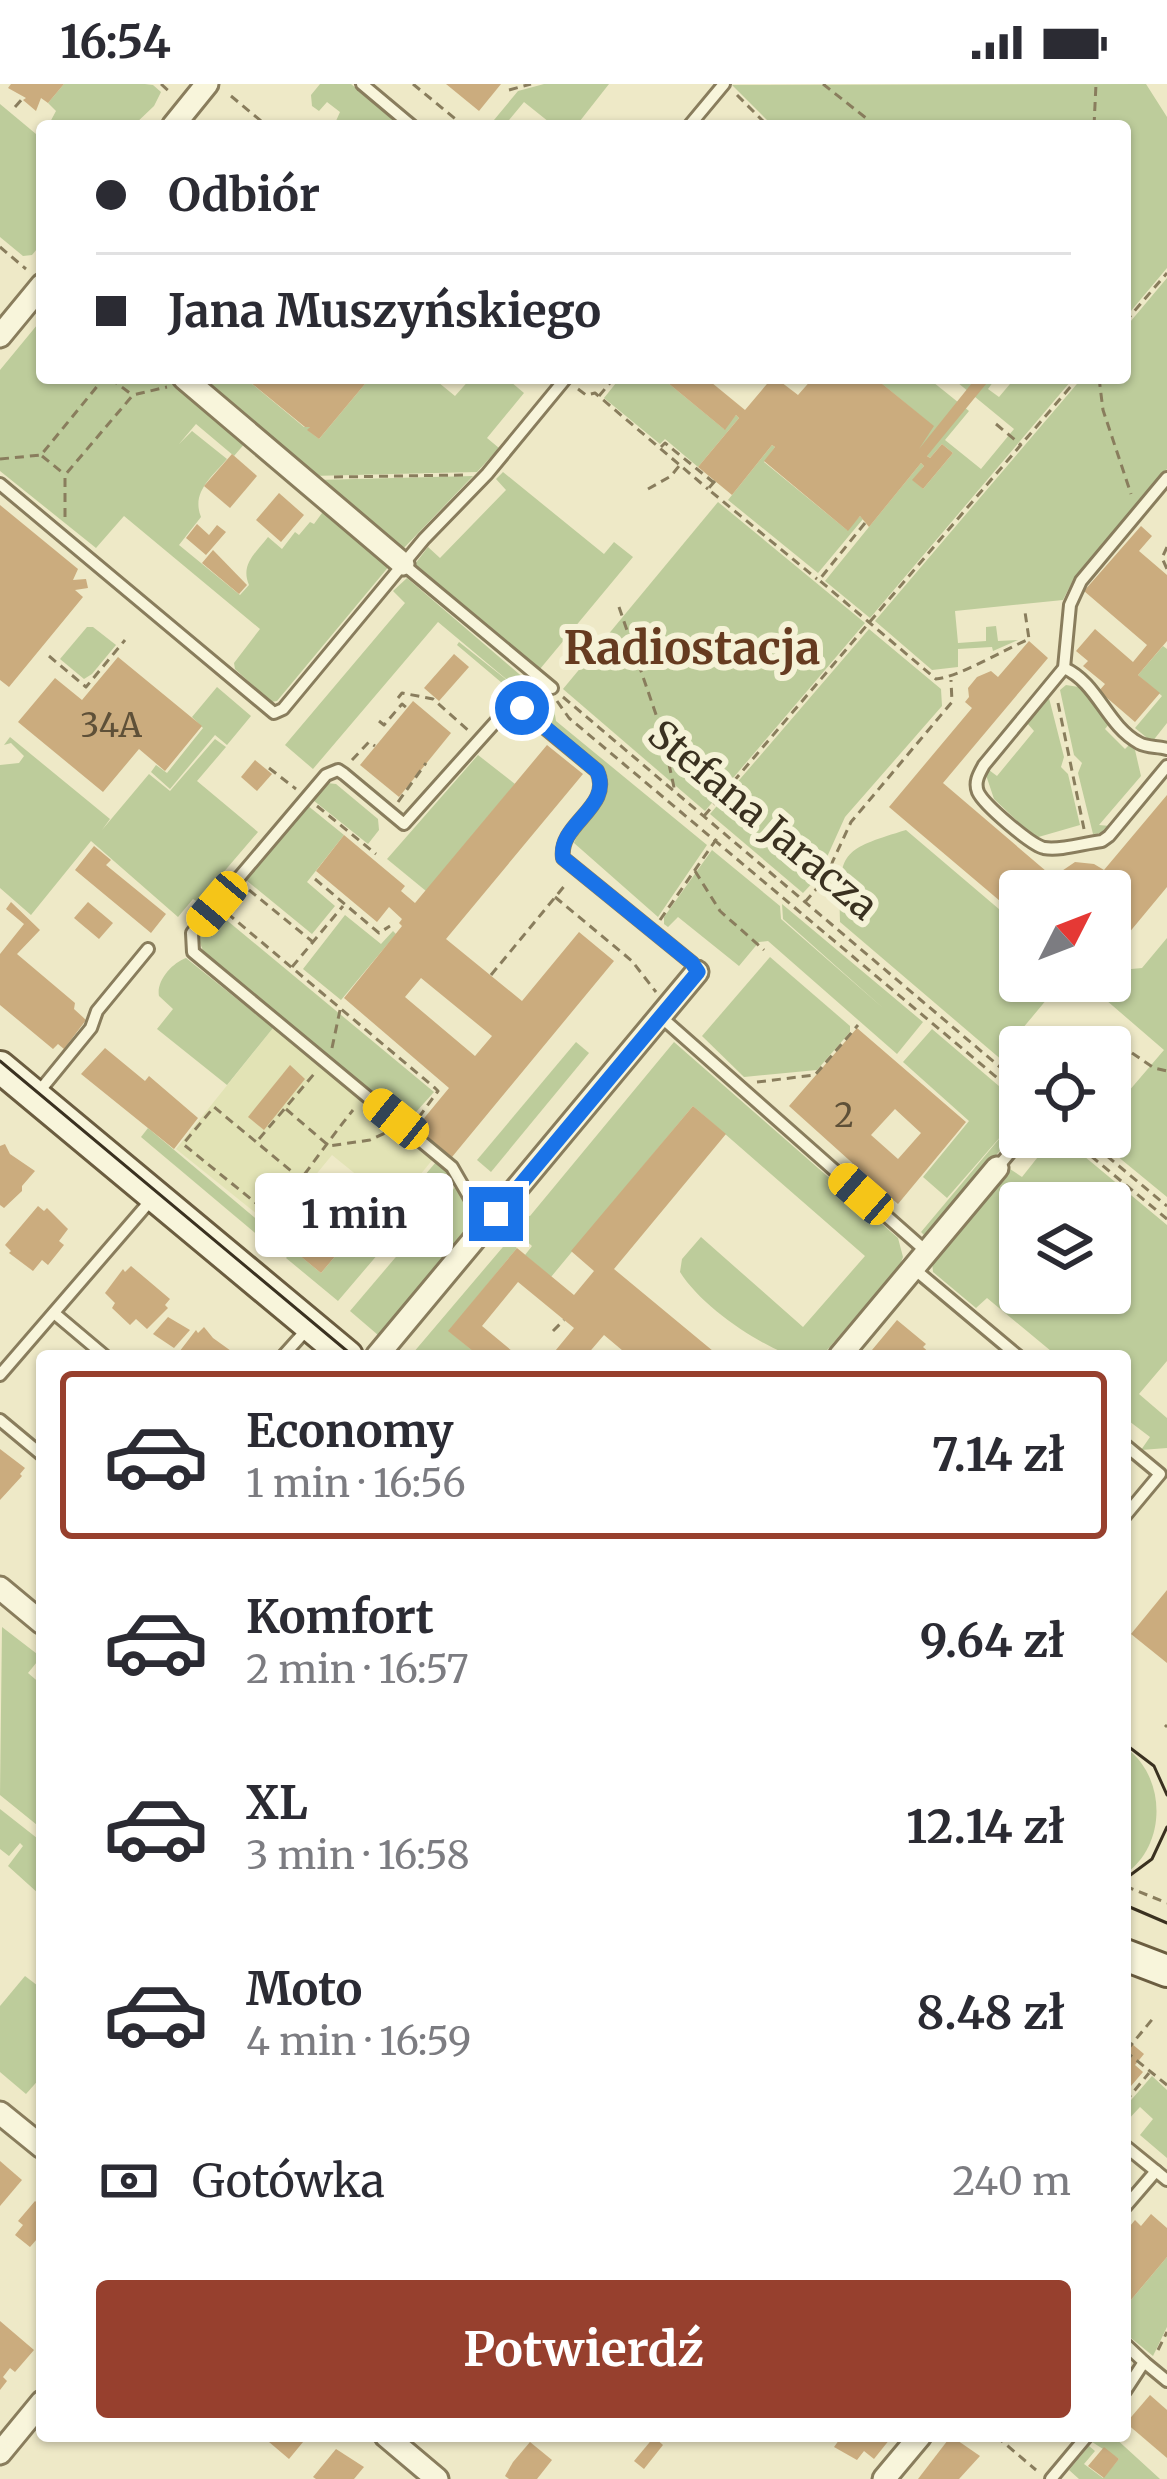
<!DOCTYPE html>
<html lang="pl">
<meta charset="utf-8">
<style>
body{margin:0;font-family:Merriweather,serif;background:#f7f7f7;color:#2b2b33;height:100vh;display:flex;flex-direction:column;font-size:45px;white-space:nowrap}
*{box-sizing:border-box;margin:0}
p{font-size:39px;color:#7c7c81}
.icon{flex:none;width:66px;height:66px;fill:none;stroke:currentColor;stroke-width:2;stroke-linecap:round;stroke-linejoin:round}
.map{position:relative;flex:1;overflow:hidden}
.side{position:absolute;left:36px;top:1266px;width:1095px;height:1092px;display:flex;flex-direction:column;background:#fff;border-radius:12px;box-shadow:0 3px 9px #0004}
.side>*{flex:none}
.banner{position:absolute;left:36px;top:36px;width:1095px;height:264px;border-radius:12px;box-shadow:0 3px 9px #0004;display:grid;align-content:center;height:264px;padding:0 60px;background:#fff}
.needle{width:78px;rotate:48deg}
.fabs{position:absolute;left:999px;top:786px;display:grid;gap:24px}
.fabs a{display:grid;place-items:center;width:132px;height:132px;border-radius:12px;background:#fff;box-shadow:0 3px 9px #0004;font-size:60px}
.end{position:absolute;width:54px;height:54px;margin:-27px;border:15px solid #1a73e8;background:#fff;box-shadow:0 0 0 6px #fff}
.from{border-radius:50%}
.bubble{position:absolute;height:84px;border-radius:12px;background:#fff;box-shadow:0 3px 9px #0004;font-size:39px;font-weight:700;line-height:84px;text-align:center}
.car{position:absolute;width:36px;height:72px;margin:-36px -18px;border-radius:15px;box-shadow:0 0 9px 3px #0007;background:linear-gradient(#f5c518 24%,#345 0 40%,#f5c518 0 76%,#345 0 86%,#f5c518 0)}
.banner b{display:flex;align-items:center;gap:42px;height:114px;font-size:45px}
.banner b+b{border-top:3px solid #e1e1e2}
.banner i{width:30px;height:30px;background:#2b2b33}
ul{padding:21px 0 0;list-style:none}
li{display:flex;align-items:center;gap:36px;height:168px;margin:0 24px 18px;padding:0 36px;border:6px solid transparent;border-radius:12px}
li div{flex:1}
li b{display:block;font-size:45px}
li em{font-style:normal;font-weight:700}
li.on{border-color:#97402e}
li>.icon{width:108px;height:108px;stroke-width:1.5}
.pay{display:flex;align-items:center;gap:30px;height:132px;padding:0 60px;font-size:45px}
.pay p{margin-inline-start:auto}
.primary-button{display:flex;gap:24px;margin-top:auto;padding:24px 60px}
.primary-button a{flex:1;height:138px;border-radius:12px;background:#97402e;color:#fff;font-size:48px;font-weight:700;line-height:138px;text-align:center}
.status{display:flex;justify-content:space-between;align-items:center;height:84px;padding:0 60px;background:#fff;direction:ltr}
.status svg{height:33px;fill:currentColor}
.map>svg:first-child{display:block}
.farmland{fill:#e2e3b5}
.green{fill:#bdcc9b;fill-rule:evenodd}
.building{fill:#cbac7e;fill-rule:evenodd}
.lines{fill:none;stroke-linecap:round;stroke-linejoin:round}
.lane-casing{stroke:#897d5d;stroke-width:16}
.street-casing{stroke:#897d5d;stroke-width:27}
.secondary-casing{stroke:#6b5d40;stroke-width:36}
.path{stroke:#897d5d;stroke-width:3;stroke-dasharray:9 6;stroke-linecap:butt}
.lane{stroke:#f8f5db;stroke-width:10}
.street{stroke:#f8f5db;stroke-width:21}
.secondary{stroke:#f8f5db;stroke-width:30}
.tram{stroke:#3a3120;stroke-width:3}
.route{stroke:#1a73e8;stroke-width:15}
.labels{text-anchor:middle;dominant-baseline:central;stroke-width:12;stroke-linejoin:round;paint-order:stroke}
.number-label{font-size:33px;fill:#5e5038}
.street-label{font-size:39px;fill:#3a3120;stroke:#f5f2d7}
.quarter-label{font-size:45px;font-weight:bold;fill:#663b20;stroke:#f5f2d7}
</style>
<div class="status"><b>16:54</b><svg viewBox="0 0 49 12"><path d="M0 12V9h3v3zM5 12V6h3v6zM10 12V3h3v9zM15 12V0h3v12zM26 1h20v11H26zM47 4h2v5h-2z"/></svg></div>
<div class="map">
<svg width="1167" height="2395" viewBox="0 0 1167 2395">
<rect width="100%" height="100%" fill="#eee9c7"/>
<polygon class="farmland" points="273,944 433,1075 395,1122 332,1071 273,1143 176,1065"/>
<g class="green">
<polygon points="64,0 145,0 153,1 161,8 154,22 133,42 48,42 56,27 48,19"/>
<polygon points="320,0 351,0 402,42 360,42 353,37 343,42 336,37 340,28 327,18 319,27 312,22 311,11"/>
<polygon points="544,0 609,0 576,42 554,42 524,18 504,42 489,42 518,7"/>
<polygon points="1146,0 1167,33 1167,184 1125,234 1125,42 773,42 732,1"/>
<polygon points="0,20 42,55 42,159 32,171 23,172 0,153"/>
<polygon points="1167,194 1167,385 1073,496 1063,516 955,527 958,559 986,557 986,543 996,542 998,557 1018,556 993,567 992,563 958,565 958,583 932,586 875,537 1082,294 1125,294 1125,244"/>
<path d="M42 235V294H172L246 358 234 372 196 340 179 360 192 347 227 375C212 393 191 408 201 433L179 461 240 511 249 501C240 480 256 469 268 453L282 465 295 448 299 451 310 438 314 440 325 425 390 481 277 617 271 618 235 585 234 579 260 545 124 432 96 464 0 387V286Z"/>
<polygon points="196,294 245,294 304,343 310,343 309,347 319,355 370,294 433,294 455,312 471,294 513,294 511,298 524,309 487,354 499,364 477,388 311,392"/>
<polygon points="620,294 662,294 724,345 736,331 739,334 698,383 665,355 660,360 604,314"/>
<polygon points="875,294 928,294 969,327 945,356 981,385 1014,345 952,294 996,294 988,305 999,313 1015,294 1067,294 1071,297 870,534 825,497 921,379 924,382 913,396 923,405 953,369 942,360 930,374 916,363 933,342"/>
<polygon points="772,361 775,363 764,378 847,446 860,432 863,435 818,489 728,416"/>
<polygon points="503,388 604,470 614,458 633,473 540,585 415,480 428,463 440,474 506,406 496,395"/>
<polygon points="473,392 400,468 316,396"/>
<polygon points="718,418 865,539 705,727 563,605"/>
<path d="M407 494 553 619 556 637 707 761 658 833 574 759C584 733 618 717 605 686L457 561 459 558 512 600 438 538 313 685 285 661 405 519 393 507Z"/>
<polygon points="87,543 93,543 116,561 92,590 84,595 60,575"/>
<polygon points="869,545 941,605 942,622 845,733 818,793 803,809 710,730"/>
<polygon points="1163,562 1167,565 1167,639 1152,658 1135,644 1162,612 1138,591"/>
<polygon points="1066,601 1085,604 1109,640 1105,645 1125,665 1129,661 1135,666 1141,692 1099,741 1110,742 1103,749 1093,750 1078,689 1082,679 1074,671 1060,606"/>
<polygon points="217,603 251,632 227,661 215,651 170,705 151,688 156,681 167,689 203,644 192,633"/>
<polygon points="1049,614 1064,673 1061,683 1068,690 1080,741 1035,754 994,715 986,691 989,686 997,692 1034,647 1027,639"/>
<polygon points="10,653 110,735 102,746 149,690 170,707 215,655 226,663 197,697 258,748 198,818 193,815 178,833 91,757 31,831 0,804 0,681 19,679 24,672 11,659 4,661"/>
<polygon points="478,671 515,700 426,807 387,775"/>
<polygon points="327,699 336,700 378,735 379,746 368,760 313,716"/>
<polygon points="307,721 344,751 307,798 335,822 312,850 246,796"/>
<path d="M906 746 1020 843V897H1062L1008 962 1019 972 1010 983 840 838C838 767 841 766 906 746Z"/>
<polygon points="712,766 780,822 781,835 883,924 783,835 782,820 923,938 897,970 768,857 759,858 739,882 678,833 668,843 664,840 664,833"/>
<polygon points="218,829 434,1008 407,1038 204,869 198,854"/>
<polygon points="345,831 381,860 393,847 396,850 341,916 303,885"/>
<polygon points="1167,854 1167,1113 1094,1053 1110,1053 1110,1029 1164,966 1084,897 1110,897 1110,887 1142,884"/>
<polygon points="770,873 850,942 850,948 817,986 744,993 702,952"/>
<path d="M186 874 273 944 227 1001 157 945 173 925 159 912C156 897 172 879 186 874Z"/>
<polygon points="932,945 1020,1020 1020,1042 935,1146 924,1151 921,1148 1015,1036 947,1114 923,1093 969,1037 903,978"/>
<polygon points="576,958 589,969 491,1088 477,1076"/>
<path d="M674 958 898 1154 903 1173 900 1181 822 1272C810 1272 795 1274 784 1269 749 1254 700 1220 680 1188L682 1175 701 1153 803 1243 865 1172 693 1022 551 1193 525 1171 532 1162 503 1136 513 1130 530 1132Z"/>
<polygon points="148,1044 280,1155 273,1164 141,1053"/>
<path d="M1037 1053H1061L1167 1141V1277L1139 1310 1167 1334V1364L1141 1366 1150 1353 1125 1334V1272H1057L987 1214 976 1224 933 1188 932 1178 1010 1085 1022 1093 1041 1069 1030 1060ZM1020 1119H1110V1209H1020Z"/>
<polygon points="436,1078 448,1088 338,1217 286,1174 293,1166 321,1189 383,1116 396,1125"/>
<polygon points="457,1101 468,1129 466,1149 378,1251 350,1227"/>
<polygon points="508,1157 517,1164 449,1247 479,1272 413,1269"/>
<polygon points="2,1543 41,1573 28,1589 42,1601 42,1745 0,1711"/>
<path d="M1125 1663C1167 1693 1167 1761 1125 1790Z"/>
<polygon points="0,1725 42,1758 39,1810 8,1782 23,1762 20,1759 9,1772 0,1765"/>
<polygon points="25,1892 42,1905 42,1992 26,2010 0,1988 0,1922"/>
<polygon points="1152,1992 1167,2006 1167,2074 1140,2051 1153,2035 1140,2023 1125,2039 1125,2023"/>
<polygon points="1167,2173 1167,2243 1153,2272 1125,2249 1125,2223"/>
<polygon points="1097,2352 1113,2352 1160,2395 1079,2395 1069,2386 1089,2362 1095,2367 1084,2380 1103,2394 1119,2375 1092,2358"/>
</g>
<g class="building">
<polygon points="11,0 64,0 48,19 41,14 36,27 23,16 26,14 8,4"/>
<polygon points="446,0 501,0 479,27"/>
<polygon points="245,294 370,294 319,355 307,346 310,343 305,343"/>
<polygon points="662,294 706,294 745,326 772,294 784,294 781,298 798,311 813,294 875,294 934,342 919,365 976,294 991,294 927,372 930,374 942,360 953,369 923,405 912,396 924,382 921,379 869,443 860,432 848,447 764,377 775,363 772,361 732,411 698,383 739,334 736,331 725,346"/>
<polygon points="232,370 257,392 230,424 204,402"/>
<polygon points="279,409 304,431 281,458 256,436"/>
<polygon points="0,421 78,485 73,496 86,495 88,504 75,506 83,513 9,603 0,596"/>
<polygon points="197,440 209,451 217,441 226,448 206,471 186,454"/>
<polygon points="1141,442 1152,452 1139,467 1167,491 1167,557 1138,591 1160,609 1135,638 1099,607 1105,600 1083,582 1088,577 1076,567 1095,545 1133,578 1147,561 1084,507"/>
<polygon points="213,466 247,501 239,510 202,479"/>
<polygon points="1029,557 1048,574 943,699 1053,793 1075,778 1094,780 1104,786 1167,711 1167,803 1123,856 1110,845 1110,807 1086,807 1090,802 1081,799 1070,807 1020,807 1020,834 889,723 972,624 965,618 969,613 968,604 977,593 991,587 998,593"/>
<polygon points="454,570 469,583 439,617 424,604"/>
<polygon points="118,573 202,642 165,687 139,665 103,708 18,638 55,594 82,616"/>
<polygon points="413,617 451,649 399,713 360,681"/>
<path d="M547 661 583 690 446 855 522 917 579 848 614 877 452 1073 416 1044 449 1004 344 914 402 842 399 839 402 835 389 823 377 838 316 787 344 751 405 802 401 807 415 819ZM421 894 492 952 475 972 405 913Z"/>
<polygon points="255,676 272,690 257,707 241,693"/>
<polygon points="94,762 111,776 106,781 166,830 151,849 75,786"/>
<polygon points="11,818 40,846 17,870 75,919 74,925 86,936 64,965 58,960 53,965 0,921 0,870 24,840 6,825"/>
<polygon points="88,818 113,839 99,855 74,834"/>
<path d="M857 944 966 1038 898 1120 789 1022ZM895 1025 921 1049 898 1075 871 1051Z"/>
<polygon points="105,964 145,997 149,992 198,1034 174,1065 81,990"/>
<polygon points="290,981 305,995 264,1046 248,1033"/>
<polygon points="693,1022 726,1050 614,1185 719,1272 629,1272 604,1251 586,1272 551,1272 574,1244 518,1198 482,1242 518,1272 479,1272 448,1247 517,1164 574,1211 594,1187 571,1167"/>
<polygon points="5,1060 10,1070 35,1087 22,1102 22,1107 4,1124 0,1121 0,1062"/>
<polygon points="304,1109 316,1119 314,1122 353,1151 321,1189 271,1148"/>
<polygon points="38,1122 44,1127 47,1124 68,1145 59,1157 64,1161 48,1181 42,1176 33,1187 9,1169 11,1167 5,1161"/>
<polygon points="131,1182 170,1215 165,1221 168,1224 147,1245 136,1235 130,1241 112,1224 115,1219 105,1209 123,1185 125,1188"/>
<polygon points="168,1233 190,1246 174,1264 153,1250"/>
<polygon points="897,1236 926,1260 923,1263 933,1272 879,1272 872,1266"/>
<polygon points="204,1243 213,1254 238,1272 176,1272 196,1246 198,1249"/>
<polygon points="0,1365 25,1384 20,1390 22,1392 0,1416"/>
<polygon points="1167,1506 1167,1579 1131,1550"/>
<polygon points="1125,1954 1144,1970 1135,1981 1143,1988 1125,2009"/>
<polygon points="0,2077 22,2096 0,2122"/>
<polygon points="35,2117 42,2123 42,2159 37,2155 30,2163 15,2151 23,2141 18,2137"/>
<polygon points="1151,2130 1167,2144 1167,2173 1125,2223 1125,2148 1135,2136 1141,2142"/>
<polygon points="0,2237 34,2266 15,2288 10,2284 3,2293 7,2297 0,2306"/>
<polygon points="1150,2311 1167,2326 1167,2374 1126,2339"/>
<polygon points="275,2352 308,2352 289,2375 269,2358"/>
<polygon points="842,2352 887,2352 890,2355 874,2375 864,2367 857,2376 834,2363"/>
<polygon points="951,2352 980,2372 959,2395 918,2395"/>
<polygon points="654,2353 663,2361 644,2385 634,2377"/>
<polygon points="530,2358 552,2376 537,2395 509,2395 505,2392 513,2378"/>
<polygon points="1104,2363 1119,2375 1104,2394 1088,2382"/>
<polygon points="336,2365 364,2383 354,2395 316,2395 313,2393"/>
</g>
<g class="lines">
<g class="lane-casing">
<g id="lane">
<polyline points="362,0 412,42"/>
<polyline points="689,42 724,0"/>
<path d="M1167 394 1081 497 1070 521 1064 584 984 681C979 690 974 698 978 708 984 721 1031 761 1044 764 1061 767 1084 759 1102 757L1109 752 1167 682"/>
<polyline points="0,400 274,629 283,625 424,455 487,390 566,294"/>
<polyline points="403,480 552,604"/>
<path d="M1064 584C1098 599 1106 641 1139 659 1148 664 1157 662 1167 665"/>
<polyline points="661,933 927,1168"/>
<polyline points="37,1010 91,944 97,927 148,865"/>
<polyline points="997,1084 1023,1053"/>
<path d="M486 1142 452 1083 193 868 192 849 326 691 338 686 344 690 404 740 508 624 517 621 597 687C614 723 558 739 563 774L692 879 697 888"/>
<polyline points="913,1184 1018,1272"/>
<polyline points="54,1229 105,1272"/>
<polyline points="283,1272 309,1243"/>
<polyline points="0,1291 151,1116"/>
<polyline points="0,1336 42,1371"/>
<polyline points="1125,1361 1160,1390 1125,1432"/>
<polyline points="1125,2062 1167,2096"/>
<polyline points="1125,2123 1156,2087"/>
<polyline points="1125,2260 1144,2278 1125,2307"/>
<polyline points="1144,2278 1167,2297"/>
<polyline points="1051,2395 1087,2352"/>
</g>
</g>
<g class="street-casing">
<g id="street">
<polyline points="173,42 207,0"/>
<polyline points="0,252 42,201"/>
<polyline points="184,294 403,480"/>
<polyline points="377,1272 697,888"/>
<polyline points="840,1272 997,1084"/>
<polyline points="0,1504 42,1539"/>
<polyline points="0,2029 42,2063"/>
<polyline points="386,2352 437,2395"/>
<polyline points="0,2369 42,2318"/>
<polyline points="884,2395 920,2352"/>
</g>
</g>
<g class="secondary-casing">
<g id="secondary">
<polyline points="0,983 347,1272"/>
<polyline points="1125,1871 1167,1887"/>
</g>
</g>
<g class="path">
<polyline points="161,0 171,9"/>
<polyline points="413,0 464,42"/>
<polyline points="823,0 876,42"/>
<polyline points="509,6 531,0"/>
<polyline points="737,11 768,42"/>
<polyline points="231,12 267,42"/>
<polyline points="15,23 24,13"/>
<polyline points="1094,42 1096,0"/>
<polyline points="0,163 26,185"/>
<polyline points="1125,238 1167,189"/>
<polyline points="110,294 131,310"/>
<polyline points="1099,294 1103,326 1131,410"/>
<polyline points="578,305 586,311 595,309 708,405"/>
<polyline points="599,312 614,294"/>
<polyline points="996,340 1021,361"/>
<polyline points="661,363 665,359 713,398"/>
<polyline points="42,372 63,389"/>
<polyline points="0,375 41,371 104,294"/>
<polyline points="334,393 463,391"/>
<polyline points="715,397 708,405 817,495"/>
<polyline points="648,405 671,392 679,382"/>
<polyline points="65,433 65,391 133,311 167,303"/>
<path d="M865 439 819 496 936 595C956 594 1006 565 1029 555L1025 528"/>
<polyline points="1167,463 1162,474 1167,485"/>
<polyline points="619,523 662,648 675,708"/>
<polyline points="49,572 86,603 125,556"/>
<polyline points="563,613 1020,1000"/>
<polyline points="398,614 402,609 433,615 469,647"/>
<polyline points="557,617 569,634 1020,1013"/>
<polyline points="1058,619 1084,745"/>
<polyline points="379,637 384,641 402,620 407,624"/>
<polyline points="352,676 369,658 375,662"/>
<polyline points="269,684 296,705"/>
<polyline points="398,718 426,679"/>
<polyline points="317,722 376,770"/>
<polyline points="704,732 1078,294"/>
<polyline points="695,787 720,827 764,866"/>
<polyline points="315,795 379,849 390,842"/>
<polyline points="249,806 313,858"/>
<polyline points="555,813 632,877 656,908"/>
<polyline points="805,818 824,796 851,738 952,618 951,596"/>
<polyline points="227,829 435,1004 438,1007 419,1033"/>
<polyline points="660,836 720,750"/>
<polyline points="292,883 343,822"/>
<polyline points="491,891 566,800"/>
<polyline points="332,964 340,926"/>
<polyline points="1132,969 1154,984 1167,987"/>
<polyline points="757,998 815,991 858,941"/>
<polyline points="286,1025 329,1062 370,1056 385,1049"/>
<polyline points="1068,1053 1167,1135"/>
<polyline points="1084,1053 1167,1122"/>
<polyline points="259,1055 314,990"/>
<path d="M302 1096 214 1023 183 1060 272 1132C301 1097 325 1061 353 1026"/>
<polyline points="553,1247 564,1236"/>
<polyline points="1165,1643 1167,1641"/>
<polyline points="1125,1802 1167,1819"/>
<polyline points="1127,1966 1155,1932"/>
<polyline points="1125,1967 1167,2001"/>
<polyline points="1125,2018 1149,1989"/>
<polyline points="1158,2266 1167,2248"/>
<polyline points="996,2352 1036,2386"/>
</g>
<use href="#lane" class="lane"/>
<use href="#street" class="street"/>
<use href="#secondary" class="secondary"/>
<g class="tram">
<polyline points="0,977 353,1272"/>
<polyline points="1125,1660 1154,1682 1167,1711"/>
<polyline points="1125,1795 1152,1775 1167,1743"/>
<polyline points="1125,1821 1167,1839"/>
</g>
</g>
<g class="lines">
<path class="route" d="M496 1130 698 888 692 879 563 774C557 740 614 723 597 687L522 624"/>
</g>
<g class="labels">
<g class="number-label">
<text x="111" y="641">34A</text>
<text x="844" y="1031">2</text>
</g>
<g class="street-label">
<text transform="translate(763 736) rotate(40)">Stefana Jaracza</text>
</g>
<g class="quarter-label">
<text x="692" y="564">Radiostacja</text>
</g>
</g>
</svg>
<div class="fabs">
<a><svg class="needle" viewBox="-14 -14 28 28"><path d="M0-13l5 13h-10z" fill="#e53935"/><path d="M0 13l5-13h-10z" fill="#7c7c81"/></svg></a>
<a><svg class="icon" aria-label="locate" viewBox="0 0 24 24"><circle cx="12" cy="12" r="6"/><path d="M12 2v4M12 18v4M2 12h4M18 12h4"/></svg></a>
<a><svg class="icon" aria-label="layers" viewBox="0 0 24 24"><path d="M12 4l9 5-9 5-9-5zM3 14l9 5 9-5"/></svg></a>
</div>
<i class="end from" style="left:522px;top:624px"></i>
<i class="end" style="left:496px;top:1130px"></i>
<div class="bubble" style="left:255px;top:1089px;width:198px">1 min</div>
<i class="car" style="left:217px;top:820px;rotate:220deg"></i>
<i class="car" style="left:396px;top:1035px;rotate:309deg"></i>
<i class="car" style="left:861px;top:1110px;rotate:311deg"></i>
<div class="banner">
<b><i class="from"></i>Odbiór</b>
<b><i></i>Jana Muszyńskiego</b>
</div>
<section class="side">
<ul>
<li class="on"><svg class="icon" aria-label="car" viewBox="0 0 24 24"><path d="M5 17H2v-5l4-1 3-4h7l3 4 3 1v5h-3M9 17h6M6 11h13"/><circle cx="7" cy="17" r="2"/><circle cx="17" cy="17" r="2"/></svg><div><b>Economy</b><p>1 min · 16:56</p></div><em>7.14 zł</em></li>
<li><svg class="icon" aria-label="car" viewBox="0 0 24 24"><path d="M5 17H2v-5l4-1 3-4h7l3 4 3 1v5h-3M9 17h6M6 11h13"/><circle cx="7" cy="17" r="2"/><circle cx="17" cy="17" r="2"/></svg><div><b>Komfort</b><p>2 min · 16:57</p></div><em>9.64 zł</em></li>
<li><svg class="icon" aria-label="car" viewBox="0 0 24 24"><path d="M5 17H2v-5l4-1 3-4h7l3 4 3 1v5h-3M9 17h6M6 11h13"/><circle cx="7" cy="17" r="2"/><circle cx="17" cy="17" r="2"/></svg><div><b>XL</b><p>3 min · 16:58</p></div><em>12.14 zł</em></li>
<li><svg class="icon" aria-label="car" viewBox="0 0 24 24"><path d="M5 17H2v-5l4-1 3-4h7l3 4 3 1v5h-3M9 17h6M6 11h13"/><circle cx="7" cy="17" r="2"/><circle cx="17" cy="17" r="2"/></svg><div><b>Moto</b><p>4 min · 16:59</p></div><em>8.48 zł</em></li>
</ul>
<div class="pay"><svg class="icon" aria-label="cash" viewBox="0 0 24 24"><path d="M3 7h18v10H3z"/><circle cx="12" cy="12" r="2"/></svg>Gotówka<p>240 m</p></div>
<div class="primary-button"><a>Potwierdź</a></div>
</section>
</div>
